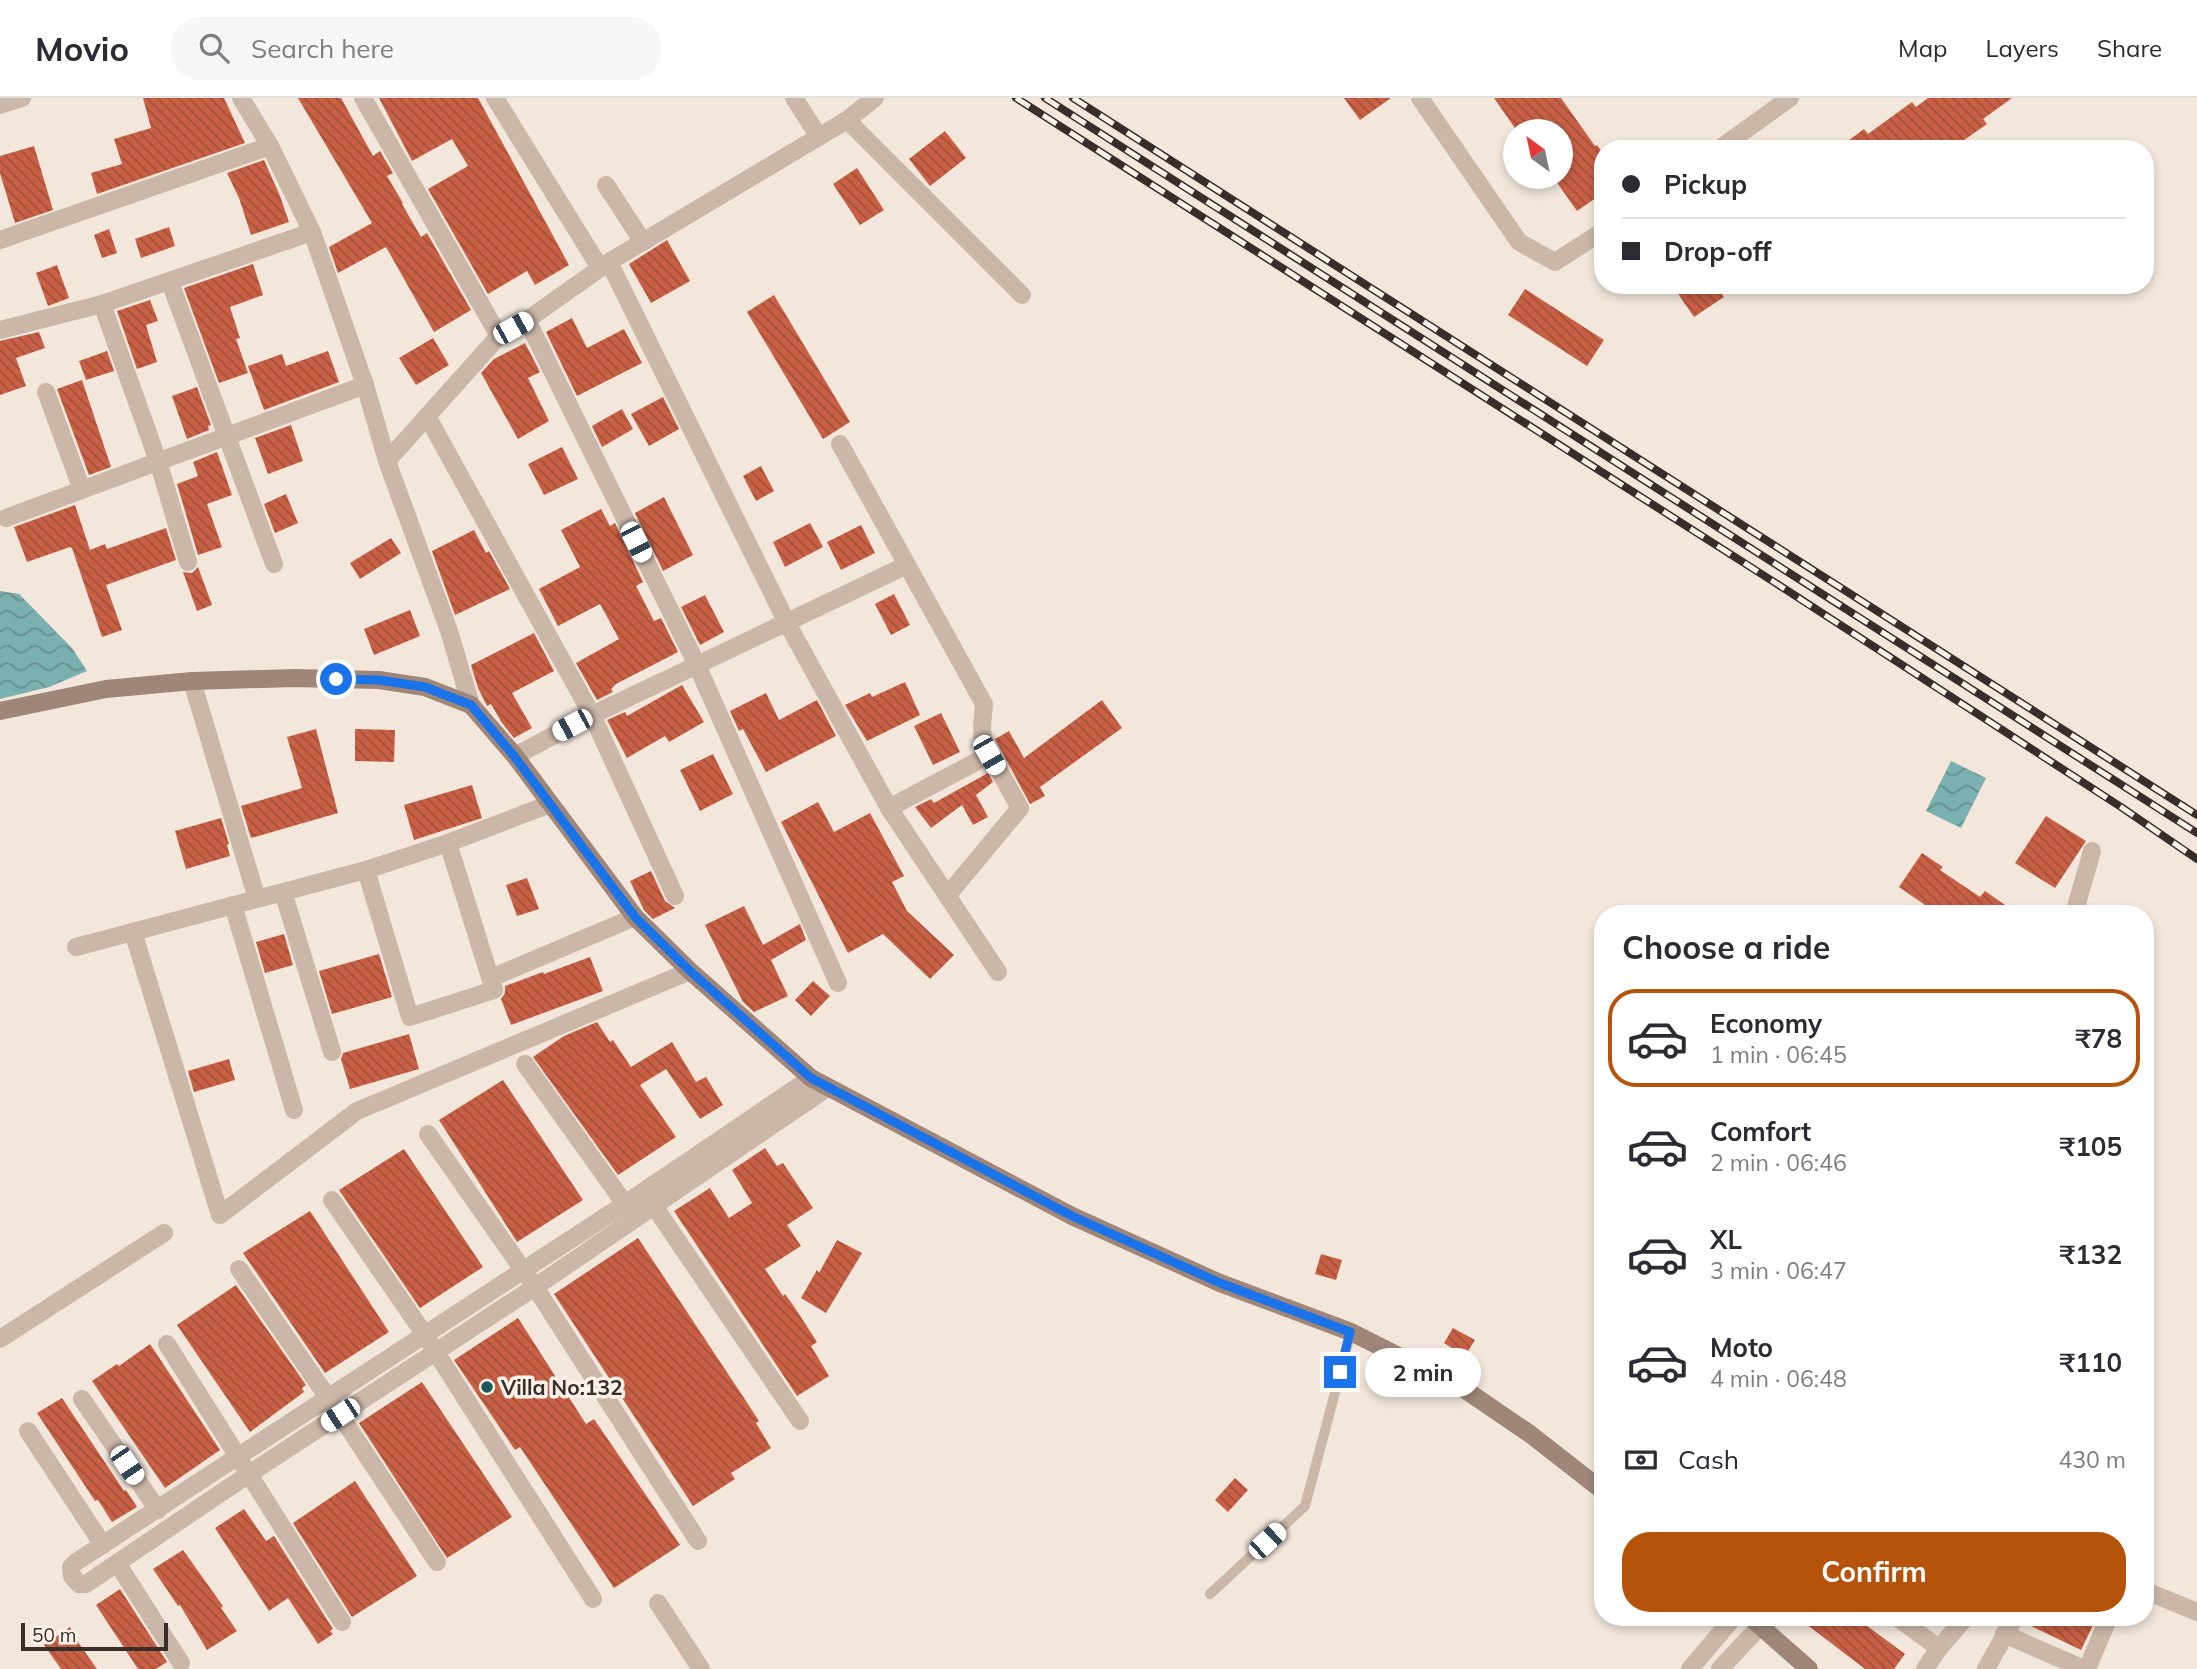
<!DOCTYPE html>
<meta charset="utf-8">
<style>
body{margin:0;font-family:Mulish,sans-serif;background:#f7f7f7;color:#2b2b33;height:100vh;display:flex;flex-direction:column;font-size:26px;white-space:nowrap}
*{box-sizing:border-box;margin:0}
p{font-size:23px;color:#7c7c81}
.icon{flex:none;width:38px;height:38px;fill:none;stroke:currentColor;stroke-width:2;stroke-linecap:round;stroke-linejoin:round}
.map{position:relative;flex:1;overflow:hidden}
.panel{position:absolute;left:1594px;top:807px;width:560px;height:721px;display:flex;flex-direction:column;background:#fff;border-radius:28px;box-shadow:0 4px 10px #0003}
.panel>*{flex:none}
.hud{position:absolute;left:1594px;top:42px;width:560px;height:154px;border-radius:28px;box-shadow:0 4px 10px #0003;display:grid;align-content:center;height:154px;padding:0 28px;background:#fff}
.needle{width:46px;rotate:327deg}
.fabs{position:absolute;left:1503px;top:21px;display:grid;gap:14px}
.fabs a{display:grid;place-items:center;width:70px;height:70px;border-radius:50%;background:#fff;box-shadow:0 4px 10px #0003;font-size:35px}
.scale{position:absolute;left:21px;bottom:18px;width:147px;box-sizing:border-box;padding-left:7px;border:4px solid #382d28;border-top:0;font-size:19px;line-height:24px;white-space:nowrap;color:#382d28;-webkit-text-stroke:5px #faf2e9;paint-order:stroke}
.end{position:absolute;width:32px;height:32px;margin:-16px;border:9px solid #1a73e8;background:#fff;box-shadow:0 0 0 4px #fff}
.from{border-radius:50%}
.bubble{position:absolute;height:49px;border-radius:24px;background:#fff;box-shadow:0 4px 10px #0003;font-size:23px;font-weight:700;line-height:49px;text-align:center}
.car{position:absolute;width:21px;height:42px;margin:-21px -10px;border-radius:9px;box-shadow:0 0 5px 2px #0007;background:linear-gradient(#fff 24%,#345 0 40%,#fff 0 76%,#345 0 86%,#fff 0)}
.hud b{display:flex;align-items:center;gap:24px;height:66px;font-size:26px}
.hud b+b{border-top:2px solid #e1e1e2}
.hud i{width:18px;height:18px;background:#2b2b33}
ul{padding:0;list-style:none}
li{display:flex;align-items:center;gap:21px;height:98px;margin:0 14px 10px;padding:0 14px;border:4px solid transparent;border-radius:28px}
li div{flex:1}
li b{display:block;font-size:26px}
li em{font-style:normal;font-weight:700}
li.active{border-color:#b45309}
li>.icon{width:63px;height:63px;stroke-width:1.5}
h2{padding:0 28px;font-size:32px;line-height:84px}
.pay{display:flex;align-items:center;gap:18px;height:77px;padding:0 28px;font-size:26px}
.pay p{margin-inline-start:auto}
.primary-button{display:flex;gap:14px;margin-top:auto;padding:14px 28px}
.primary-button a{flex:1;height:80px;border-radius:28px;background:#b45309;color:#fff;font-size:28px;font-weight:700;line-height:80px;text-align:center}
header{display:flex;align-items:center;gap:42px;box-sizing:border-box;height:98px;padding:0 35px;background:#fff;border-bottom:2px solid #e1e1e2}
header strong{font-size:33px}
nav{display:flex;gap:38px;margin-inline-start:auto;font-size:24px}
.search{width:490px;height:63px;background:#f7f7f7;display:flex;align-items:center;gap:18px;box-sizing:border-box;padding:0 24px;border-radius:28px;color:#7c7c81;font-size:26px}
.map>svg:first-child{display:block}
.water{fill:url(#water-waves)}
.building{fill:url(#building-back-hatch)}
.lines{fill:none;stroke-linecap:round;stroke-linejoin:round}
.lane{stroke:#cbb7a8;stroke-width:10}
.street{stroke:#cbb7a8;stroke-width:18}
.secondary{stroke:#9f8679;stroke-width:18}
.rail-casing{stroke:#382d28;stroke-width:8}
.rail{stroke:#faf2e9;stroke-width:5;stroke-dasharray:16;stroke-linecap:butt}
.route{stroke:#1a73e8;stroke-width:9}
.poi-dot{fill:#1d585a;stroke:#faf2e9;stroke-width:2.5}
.labels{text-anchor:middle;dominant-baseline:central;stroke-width:7;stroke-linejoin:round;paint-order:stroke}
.poi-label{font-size:21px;font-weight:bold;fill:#382d28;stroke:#faf2e9;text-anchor:start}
</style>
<header>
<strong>Movio</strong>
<div class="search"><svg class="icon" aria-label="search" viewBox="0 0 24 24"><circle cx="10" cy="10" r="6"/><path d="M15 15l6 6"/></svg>Search here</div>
<nav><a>Map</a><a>Layers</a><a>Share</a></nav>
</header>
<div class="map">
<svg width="2197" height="1571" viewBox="0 0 2197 1571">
<defs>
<pattern id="water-waves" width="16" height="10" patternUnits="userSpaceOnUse" patternTransform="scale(1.75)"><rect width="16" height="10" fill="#7bb0b0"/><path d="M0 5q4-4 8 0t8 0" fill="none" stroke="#66908f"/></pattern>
<pattern id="building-back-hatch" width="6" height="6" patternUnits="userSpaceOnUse" patternTransform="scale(1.75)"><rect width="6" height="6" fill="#c86045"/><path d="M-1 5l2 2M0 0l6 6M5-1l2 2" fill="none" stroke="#a3503a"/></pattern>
</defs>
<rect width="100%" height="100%" fill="#f3e7dc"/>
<g class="water">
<polygon points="0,493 19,496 72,550 87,573 49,589 0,601"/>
<polygon points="1951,663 1986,680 1961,730 1926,713"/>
</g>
<g class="building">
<polygon points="143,0 224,0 245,45 97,96 91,75 122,66 114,41 151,30"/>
<polygon points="298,0 341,0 373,58 380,53 393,75 387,78 403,105 402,106 421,139 427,135 471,212 434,234 386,149 338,175 329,149 372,125"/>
<polygon points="379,0 478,0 569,167 535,187 527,173 488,196 428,91 468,68 452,41 412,63"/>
<polygon points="1344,0 1391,0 1360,22"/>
<polygon points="1494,0 1561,0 1595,48 1597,47 1603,55 1603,95 1577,113 1553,79 1561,79 1561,33 1517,33"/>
<polygon points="1928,0 2012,0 1983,21 1987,26 1957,47 1954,42 1942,51 1837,51 1864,31 1868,36 1912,4 1916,9"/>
<polygon points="945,33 966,60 930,88 909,61"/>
<polygon points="34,48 53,112 15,125 0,75 0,58"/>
<polygon points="264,62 280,98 289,124 251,137 239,100 227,75"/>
<polygon points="857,70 884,112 860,127 833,86"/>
<polygon points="169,129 175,148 141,160 135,141"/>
<polygon points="109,131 117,155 102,160 94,137"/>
<polygon points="667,142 690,183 651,205 629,166"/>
<polygon points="253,166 263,197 230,209 240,240 236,241 248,275 219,285 184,190"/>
<polygon points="57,167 69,200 48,208 36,175"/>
<polygon points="1672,187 1716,187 1724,199 1694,219"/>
<polygon points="1525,191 1604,242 1587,268 1508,217"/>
<polygon points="774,197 850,324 823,341 747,214"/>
<polygon points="150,202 158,223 146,227 157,264 137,271 117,213"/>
<polygon points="572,220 587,250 624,231 642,265 577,298 546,234"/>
<polygon points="39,234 45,250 16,260 26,288 0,297 0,243"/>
<polygon points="433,240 449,267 416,287 399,260"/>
<polygon points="525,245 540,274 528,280 549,323 518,341 481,275 494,261"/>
<polygon points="107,253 114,273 86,282 79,263"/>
<polygon points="328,253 339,284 264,312 248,268 282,256 286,268"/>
<polygon points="82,282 111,369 89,377 57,291"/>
<polygon points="197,289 211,327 208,328 209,332 187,341 172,298"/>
<polygon points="663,299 679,331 649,348 631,316"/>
<polygon points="622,311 633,331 602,349 592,328"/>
<polygon points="291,327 303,363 268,376 255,340"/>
<polygon points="562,349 578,381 544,397 528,366"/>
<polygon points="217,354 232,397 207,406 222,449 198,457 177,386 198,378 193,364"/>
<polygon points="761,368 774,393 756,403 743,378"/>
<polygon points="286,396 298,425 275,435 264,406"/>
<polygon points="664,399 693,457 663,473 635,415"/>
<polygon points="75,407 90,452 105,446 107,451 166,430 176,462 106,487 122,532 102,539 72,450 70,449 27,464 14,429"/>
<polygon points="601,411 610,428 615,425 643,484 636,488 654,523 661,520 678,554 616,586 611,591 613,594 597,602 576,565 619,541 600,506 558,528 539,491 580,469 561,432"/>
<polygon points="810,425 823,449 785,469 773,444"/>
<polygon points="861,427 875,455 841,472 827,444"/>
<polygon points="474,432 486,455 489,453 510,491 455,517 432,453"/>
<polygon points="391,440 401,455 360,481 350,465"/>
<polygon points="198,469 212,507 197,513 183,474 192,475"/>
<polygon points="894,496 910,527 891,537 875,506"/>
<polygon points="705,497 724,534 700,547 681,509"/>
<polygon points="410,512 420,538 374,557 364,531"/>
<polygon points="534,535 554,573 512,595 532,630 514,640 502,625 491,606 487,608 478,590 471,567"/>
<polygon points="905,584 920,617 867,643 845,607 870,595 872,599"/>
<polygon points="682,587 704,624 669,644 665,638 627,660 607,622 625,614 627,618"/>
<polygon points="766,595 779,622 817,602 836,638 766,674 743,631 739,633 730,613"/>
<polygon points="1102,602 1122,630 1040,689 1045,698 1030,706 995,641 1009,633 1024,660"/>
<polygon points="941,615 960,654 933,667 914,628"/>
<polygon points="316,631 338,715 251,740 241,708 302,690 287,639"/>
<polygon points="355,631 395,632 394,664 355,663"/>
<polygon points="713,656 733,696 700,713 680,672"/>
<polygon points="988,675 993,684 976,697 988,719 973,727 962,707 931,730 915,709 931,701 934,705"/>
<polygon points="472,687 482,720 414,742 404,707"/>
<polygon points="818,704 834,734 870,715 904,778 892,784 907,813 954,857 930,881 883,836 848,855 781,724"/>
<polygon points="2046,718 2086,743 2055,790 2015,765"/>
<polygon points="221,720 229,746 227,747 230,758 186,771 175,733"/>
<polygon points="1922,755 1943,769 1940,772 1980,799 1985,793 2018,816 1938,816 1899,789"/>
<polygon points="651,773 665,803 675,810 653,821 644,812 630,783"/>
<polygon points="527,780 539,811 517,818 506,787"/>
<polygon points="744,808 763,847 800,826 806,842 771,862 788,898 754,914 743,904 705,827"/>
<polygon points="284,836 293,867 265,875 256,844"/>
<polygon points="379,856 392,899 332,916 319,873"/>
<polygon points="590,859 603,893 511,927 501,901 505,895 505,888 543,874 544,876"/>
<polygon points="813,883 830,898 811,918 795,902"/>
<polygon points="597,924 610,944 613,942 631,969 672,944 696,984 706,979 723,1007 700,1021 666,971 640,987 676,1039 618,1077 533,959 564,938"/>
<polygon points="409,936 419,971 350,991 341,961 343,955"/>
<polygon points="229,961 235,982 194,994 188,973"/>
<polygon points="503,982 583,1102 517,1144 439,1022"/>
<polygon points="765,1050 777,1068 783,1065 813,1110 787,1127 801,1148 765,1171 783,1198 785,1196 795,1210 817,1244 811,1248 829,1278 797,1298 674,1113 710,1090 729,1120 752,1105 732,1072"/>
<polygon points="404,1051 483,1169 420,1210 339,1092"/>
<polygon points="310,1113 389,1234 325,1275 243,1155"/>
<polygon points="638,1140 744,1300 759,1323 756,1325 771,1350 731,1375 735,1381 693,1408 554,1196"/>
<polygon points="837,1142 862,1155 826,1215 801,1200 817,1172 819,1175"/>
<polygon points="1321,1156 1342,1162 1336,1182 1315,1176"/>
<polygon points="236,1187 306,1287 302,1290 304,1294 250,1334 177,1227"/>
<polygon points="518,1220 586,1326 594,1321 680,1447 614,1490 520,1349 515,1352 454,1262"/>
<polygon points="1453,1230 1475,1242 1465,1258 1444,1245"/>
<polygon points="150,1246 220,1352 165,1390 92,1283 117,1266 119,1268"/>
<polygon points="422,1284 512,1419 447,1460 359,1325"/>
<polygon points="62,1300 124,1393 126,1392 137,1409 112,1424 98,1402 95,1403 37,1315"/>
<polygon points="1235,1380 1248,1392 1228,1414 1215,1402"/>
<polygon points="355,1383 417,1478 352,1519 293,1425"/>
<polygon points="244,1411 266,1443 274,1438 333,1531 330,1533 333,1536 318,1546 288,1500 269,1513 215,1430"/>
<polygon points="183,1452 223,1508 221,1510 237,1533 207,1552 180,1507 178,1508 153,1471"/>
<polygon points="120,1491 167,1564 156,1571 138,1571 96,1507"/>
<polygon points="1797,1519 1855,1519 1905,1556 1894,1571 1865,1571"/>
<polygon points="2026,1519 2097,1519 2081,1552 2025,1525"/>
<polygon points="70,1529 78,1544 97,1571 61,1571 44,1547"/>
</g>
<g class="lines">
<polyline class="lane" points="1210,1496 1305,1408 1351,1234"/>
<g class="street">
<polyline points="241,0 270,48 312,134 365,287 387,363 449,533 471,607"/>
<polyline points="363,0 499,238"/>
<polyline points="495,0 600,170"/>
<polyline points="794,0 819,39"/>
<polyline points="1420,0 1519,144 1555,164 1603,133"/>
<polyline points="0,7 22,0"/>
<polyline points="847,22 1022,197"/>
<polyline points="1719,51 1790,0"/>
<polyline points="606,87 643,144"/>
<polyline points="0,142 270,48"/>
<polyline points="609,164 847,22 875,0"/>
<polyline points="170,184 274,466"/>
<polyline points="102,206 158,363 188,464"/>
<polyline points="527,222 697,567 838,885"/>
<polyline points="0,232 102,206 312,134"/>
<polyline points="46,294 82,392"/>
<polyline points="427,318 592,617 675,798"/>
<polyline points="840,346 984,606 982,628 983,644 1020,710 947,798"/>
<polyline points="387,363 499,238 527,222 609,164 787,525 889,710 998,874"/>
<polyline points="6,420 365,287"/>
<polyline points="192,583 257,801"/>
<polyline points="515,658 592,617 907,467"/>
<polyline points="889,710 989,657"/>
<polyline points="366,772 410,919 494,892 448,745"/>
<polyline points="283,794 332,954"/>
<polyline points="233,807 294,1012"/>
<polyline points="2074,816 2092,753"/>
<polyline points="133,834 220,1117 357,1013 690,873"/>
<polyline points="76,849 366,772 448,745 550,706"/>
<polyline points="491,880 635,819"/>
<polyline points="525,966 625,1106"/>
<polyline points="811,980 625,1106 76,1464 71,1469 72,1478 79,1486 86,1486 249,1376 535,1189 827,990"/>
<polyline points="428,1036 535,1189 698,1443"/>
<polyline points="332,1102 425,1237 593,1501"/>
<polyline points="654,1108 800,1323"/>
<polyline points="239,1171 340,1317 437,1464"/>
<polyline points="0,1241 164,1135"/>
<polyline points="167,1246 342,1524"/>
<polyline points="82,1301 158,1412"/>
<polyline points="28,1333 103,1447"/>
<polyline points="117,1465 181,1565"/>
<polyline points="2146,1493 2197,1514"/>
<polyline points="658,1505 701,1571"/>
<polyline points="1896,1519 1939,1550"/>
<polyline points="2004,1536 2084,1571"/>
<polyline points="1690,1571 1734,1519"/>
<polyline points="1720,1571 1760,1528"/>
<polyline points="1925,1571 1939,1550 1966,1519"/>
<polyline points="1986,1571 2015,1519"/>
<polyline points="2087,1571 2109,1519"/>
</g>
<g class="secondary">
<polyline points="0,613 106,591 192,583 294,580 379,582 425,589 471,607 515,658 635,819 690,873 811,980 1072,1118 1220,1185 1351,1234 1464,1291 1530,1336 1603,1393"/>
<polyline points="1750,1519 1809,1571"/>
</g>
<g class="rail-casing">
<g id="rail">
<polyline points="1016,0 1774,484 2121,709 2197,761"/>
<polyline points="1045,0 2197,735"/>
<polyline points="1073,0 2197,717"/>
</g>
</g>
<use href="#rail" class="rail"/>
</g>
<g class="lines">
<polyline class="route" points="336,581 379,582 425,589 471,607 514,658 635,819 690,873 811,980 1072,1118 1220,1185 1350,1234 1340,1274"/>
</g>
<circle class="poi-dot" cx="487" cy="1289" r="7"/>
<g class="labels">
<g class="poi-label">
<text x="501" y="1289">Villa No:132</text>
</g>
</g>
</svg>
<div class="fabs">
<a><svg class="needle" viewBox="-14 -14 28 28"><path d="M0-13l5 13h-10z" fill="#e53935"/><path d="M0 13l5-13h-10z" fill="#7c7c81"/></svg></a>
</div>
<div class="scale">50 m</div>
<i class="end from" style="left:336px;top:581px"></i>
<i class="end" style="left:1340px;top:1274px"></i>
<div class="bubble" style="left:1365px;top:1250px;width:116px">2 min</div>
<i class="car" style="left:513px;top:230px;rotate:61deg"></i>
<i class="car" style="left:636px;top:444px;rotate:153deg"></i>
<i class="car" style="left:572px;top:627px;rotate:242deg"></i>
<i class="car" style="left:989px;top:657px;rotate:150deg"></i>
<i class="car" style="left:340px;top:1317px;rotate:237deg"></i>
<i class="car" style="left:127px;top:1367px;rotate:146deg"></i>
<i class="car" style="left:1267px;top:1443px;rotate:47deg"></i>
<div class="hud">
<b><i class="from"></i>Pickup</b>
<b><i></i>Drop-off</b>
</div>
<section class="panel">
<h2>Choose a ride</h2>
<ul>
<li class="active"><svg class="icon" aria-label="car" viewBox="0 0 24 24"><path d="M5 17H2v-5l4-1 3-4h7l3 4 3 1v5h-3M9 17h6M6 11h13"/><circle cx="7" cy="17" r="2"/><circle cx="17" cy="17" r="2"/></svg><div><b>Economy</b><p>1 min · 06:45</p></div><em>₹78</em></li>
<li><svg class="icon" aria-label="car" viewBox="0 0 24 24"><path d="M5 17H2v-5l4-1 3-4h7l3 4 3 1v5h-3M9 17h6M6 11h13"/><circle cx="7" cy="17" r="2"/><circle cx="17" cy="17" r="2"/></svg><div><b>Comfort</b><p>2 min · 06:46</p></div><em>₹105</em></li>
<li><svg class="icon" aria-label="car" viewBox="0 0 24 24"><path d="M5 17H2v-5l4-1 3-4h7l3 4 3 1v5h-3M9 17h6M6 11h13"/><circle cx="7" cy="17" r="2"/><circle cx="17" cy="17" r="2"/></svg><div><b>XL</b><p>3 min · 06:47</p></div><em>₹132</em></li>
<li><svg class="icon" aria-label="car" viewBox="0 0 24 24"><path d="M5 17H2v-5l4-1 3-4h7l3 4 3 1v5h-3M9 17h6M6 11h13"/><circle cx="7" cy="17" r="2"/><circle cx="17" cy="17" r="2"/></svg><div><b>Moto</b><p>4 min · 06:48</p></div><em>₹110</em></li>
</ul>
<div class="pay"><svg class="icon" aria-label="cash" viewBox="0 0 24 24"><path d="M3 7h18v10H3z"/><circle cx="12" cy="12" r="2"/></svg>Cash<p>430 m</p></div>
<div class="primary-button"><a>Confirm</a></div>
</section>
</div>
